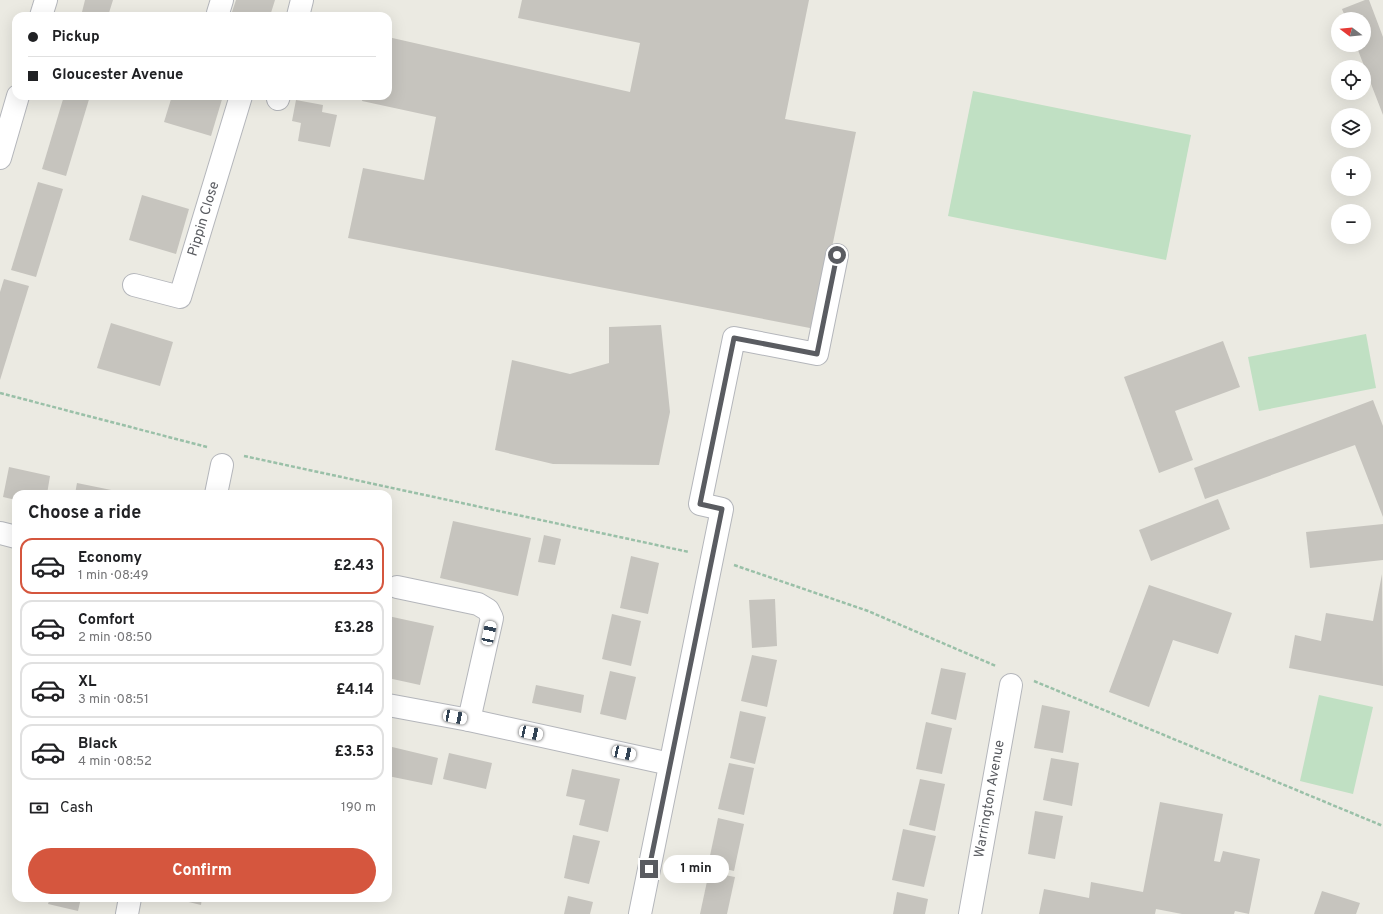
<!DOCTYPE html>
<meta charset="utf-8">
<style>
body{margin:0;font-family:Overpass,sans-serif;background:#f2f2f2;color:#202124;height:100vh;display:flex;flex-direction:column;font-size:15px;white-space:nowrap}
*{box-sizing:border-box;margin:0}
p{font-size:13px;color:#757577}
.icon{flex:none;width:22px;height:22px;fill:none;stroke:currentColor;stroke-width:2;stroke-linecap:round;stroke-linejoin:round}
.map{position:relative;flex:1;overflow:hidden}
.details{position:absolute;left:12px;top:490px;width:380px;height:412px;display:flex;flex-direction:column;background:#fff;border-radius:12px;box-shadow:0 4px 16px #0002}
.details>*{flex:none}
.guide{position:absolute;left:12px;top:12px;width:380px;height:88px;border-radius:12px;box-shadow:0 4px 16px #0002;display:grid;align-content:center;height:88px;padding:0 16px;background:#fff}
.needle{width:26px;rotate:286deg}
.controls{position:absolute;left:1331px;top:12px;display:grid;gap:8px}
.controls a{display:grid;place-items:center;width:40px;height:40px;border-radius:50%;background:#fff;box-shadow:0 4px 16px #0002;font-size:20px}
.end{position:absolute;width:18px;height:18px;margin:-9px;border:5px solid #5a5c61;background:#fff;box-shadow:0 0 0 2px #fff}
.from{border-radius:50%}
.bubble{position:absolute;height:28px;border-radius:14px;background:#fff;box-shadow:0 4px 16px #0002;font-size:13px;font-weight:700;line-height:28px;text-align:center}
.car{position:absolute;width:12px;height:24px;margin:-12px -6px;border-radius:5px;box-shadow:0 0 3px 1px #0007;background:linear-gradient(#fff 24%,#345 0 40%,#fff 0 76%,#345 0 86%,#fff 0)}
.guide b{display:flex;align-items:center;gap:14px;height:38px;font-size:15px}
.guide b+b{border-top:1px solid #e0e0e0}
.guide i{width:10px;height:10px;background:#202124}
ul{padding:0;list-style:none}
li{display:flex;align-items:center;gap:12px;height:56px;margin:0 8px 6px;padding:0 8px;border:2px solid #e0e0e0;border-radius:12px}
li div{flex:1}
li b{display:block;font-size:15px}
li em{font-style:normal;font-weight:700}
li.active{border-color:#d5563e}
li>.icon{width:36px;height:36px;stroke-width:1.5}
h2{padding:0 16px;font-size:18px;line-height:48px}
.pay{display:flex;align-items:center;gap:10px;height:44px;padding:0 16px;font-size:15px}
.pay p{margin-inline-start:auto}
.button{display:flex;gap:8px;margin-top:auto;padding:8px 16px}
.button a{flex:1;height:46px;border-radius:24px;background:#d5563e;color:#fff;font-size:16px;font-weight:700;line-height:46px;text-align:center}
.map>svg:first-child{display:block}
.green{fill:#c0e0c3}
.building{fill:#c6c4be}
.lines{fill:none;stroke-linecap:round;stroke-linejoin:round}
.minor-casing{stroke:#b4b6bb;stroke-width:24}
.path{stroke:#9ac0a8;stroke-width:2.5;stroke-dasharray:4 2;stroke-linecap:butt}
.minor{stroke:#fff;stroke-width:22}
.route{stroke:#5a5c61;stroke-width:5}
.labels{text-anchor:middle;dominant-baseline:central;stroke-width:3;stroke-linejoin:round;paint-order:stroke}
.street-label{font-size:14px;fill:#5a5c61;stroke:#fff}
</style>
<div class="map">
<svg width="1383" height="914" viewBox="0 0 1383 914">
<rect width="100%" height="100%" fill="#ebeae2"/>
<g class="green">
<polygon points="973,91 1191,135 1166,260 948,216"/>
<polygon points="1366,334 1376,388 1259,411 1248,357"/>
<polygon points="1319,695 1373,707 1353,794 1300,781"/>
</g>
<g class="building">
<polygon points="85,0 113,0 108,16 81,16"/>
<polygon points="236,0 275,0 270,16 247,16 232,12"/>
<polygon points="522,0 809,0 785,119 856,132 815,329 348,238 363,168 424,180 436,117 362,101 363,96 388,96 388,37 630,92 640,43 518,18"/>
<polygon points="1365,0 1369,0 1383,37 1383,115 1356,45 1364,45 1364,19 1346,19 1342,9"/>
<polygon points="64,96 90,96 66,176 42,169"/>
<polygon points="172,96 223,96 211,136 164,122"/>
<polygon points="296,100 323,105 322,112 337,115 330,147 298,141 301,123 292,121"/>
<polygon points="38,182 63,189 36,277 11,270"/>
<polygon points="142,195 189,209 176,254 129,240"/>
<polygon points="4,279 29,286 0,380 0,292"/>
<polygon points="111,323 173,342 160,386 97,368"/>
<polygon points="661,325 670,412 659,465 553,464 495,450 512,360 570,374 609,363 609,327"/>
<polygon points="1223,341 1240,387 1175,411 1193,460 1159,473 1124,377"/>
<polygon points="1373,400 1383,426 1383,517 1355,445 1205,499 1194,468"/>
<polygon points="9,467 50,476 47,494 16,494 16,500 3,497"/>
<polygon points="77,483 126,493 126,494 75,494"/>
<polygon points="1218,499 1230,529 1151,561 1139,530"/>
<polygon points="453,521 531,538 518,596 440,578"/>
<polygon points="1383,524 1383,560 1310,568 1306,532"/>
<polygon points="544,535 561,539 555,565 538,562"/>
<polygon points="631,556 659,563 648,614 620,608"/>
<polygon points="1382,574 1383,686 1289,668 1295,635 1321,641 1326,613 1373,621"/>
<polygon points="1149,585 1232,613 1218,654 1173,640 1149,707 1109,692"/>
<polygon points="775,599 777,646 752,648 749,600"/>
<polygon points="612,614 641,621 631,666 602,659"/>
<polygon points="388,616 434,626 420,685 388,678"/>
<polygon points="752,655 777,660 767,707 741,701"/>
<polygon points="941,668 966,673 956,720 931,714"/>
<polygon points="610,671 636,677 626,720 600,714"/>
<polygon points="536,685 584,695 581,713 532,703"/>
<polygon points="1042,705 1070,711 1063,753 1034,748"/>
<polygon points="740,711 766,717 755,764 730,758"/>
<polygon points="926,722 952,728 942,774 916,769"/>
<polygon points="388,746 438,758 432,785 388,776"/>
<polygon points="449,753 492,763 486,789 443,779"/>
<polygon points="1051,758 1079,763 1072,806 1043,800"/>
<polygon points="729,763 754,768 744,815 718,809"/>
<polygon points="572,769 620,779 608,832 579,825 585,800 566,796"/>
<polygon points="920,779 945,784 935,831 909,825"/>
<polygon points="1160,802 1223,814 1214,861 1220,862 1223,851 1260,859 1249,914 1235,911 1234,914 1182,914 1156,909 1155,914 1039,914 1044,889 1089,898 1091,882 1143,892"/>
<polygon points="1035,811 1063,816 1055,859 1028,854"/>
<polygon points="718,818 744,824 734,871 708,865"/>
<polygon points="903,829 936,836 924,887 892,880"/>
<polygon points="573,835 600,841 589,884 564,878"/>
<polygon points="709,872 735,877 727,914 700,914"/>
<polygon points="1322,891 1360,903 1356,914 1314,914"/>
<polygon points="897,892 928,899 925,914 893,914"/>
<polygon points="568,896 593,902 590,914 564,914"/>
<polygon points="50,898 81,898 78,911 48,904"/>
<polygon points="172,898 202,898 201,905"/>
</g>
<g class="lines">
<g class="minor-casing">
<g id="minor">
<polyline points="41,16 46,0"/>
<polyline points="219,16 218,13 222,0"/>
<polyline points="298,16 302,0"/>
<polyline points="278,99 279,96"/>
<polyline points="0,158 18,96"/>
<polyline points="134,285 180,297 241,96"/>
<polyline points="216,494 222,465"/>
<polyline points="0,533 16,537"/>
<polyline points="397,587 478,604 488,610 492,618 469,720"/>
<polyline points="388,705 469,720 670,764"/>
<polyline points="127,914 130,898"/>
<polyline points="640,914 722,509 700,504 734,338 817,354 837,255"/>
<polyline points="970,914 1011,685"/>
</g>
</g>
<g class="path">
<polyline points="0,393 207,447"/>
<polyline points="244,456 689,552"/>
<polyline points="734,565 868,611 996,666"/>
<polyline points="1034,681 1383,826"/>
</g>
<use href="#minor" class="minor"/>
</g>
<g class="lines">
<polyline class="route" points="649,869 722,509 700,504 734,338 817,354 837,255"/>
</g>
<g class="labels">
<g class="street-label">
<text transform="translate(204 219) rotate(-73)">Pippin Close</text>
<text transform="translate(990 799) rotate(-80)">Warrington Avenue</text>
</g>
</g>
</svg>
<div class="controls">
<a><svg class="needle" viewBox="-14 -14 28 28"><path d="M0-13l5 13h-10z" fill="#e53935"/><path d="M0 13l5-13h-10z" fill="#757577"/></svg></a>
<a><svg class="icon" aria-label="locate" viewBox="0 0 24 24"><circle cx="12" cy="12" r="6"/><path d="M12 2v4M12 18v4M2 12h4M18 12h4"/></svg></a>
<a><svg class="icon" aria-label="layers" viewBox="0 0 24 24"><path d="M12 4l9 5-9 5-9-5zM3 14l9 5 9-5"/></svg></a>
<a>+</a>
<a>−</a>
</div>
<i class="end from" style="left:837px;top:255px"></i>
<i class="end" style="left:649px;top:869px"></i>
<div class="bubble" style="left:663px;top:855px;width:66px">1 min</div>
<i class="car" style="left:489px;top:633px;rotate:12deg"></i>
<i class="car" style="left:455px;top:717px;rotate:101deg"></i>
<i class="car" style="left:531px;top:733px;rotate:102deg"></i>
<i class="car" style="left:624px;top:753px;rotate:102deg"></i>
<div class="guide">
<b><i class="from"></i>Pickup</b>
<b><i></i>Gloucester Avenue</b>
</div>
<section class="details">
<h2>Choose a ride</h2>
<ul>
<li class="active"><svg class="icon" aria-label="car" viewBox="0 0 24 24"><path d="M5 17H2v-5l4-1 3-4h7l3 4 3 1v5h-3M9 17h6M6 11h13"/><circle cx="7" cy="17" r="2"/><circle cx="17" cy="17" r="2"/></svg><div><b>Economy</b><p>1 min · 08:49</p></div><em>£2.43</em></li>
<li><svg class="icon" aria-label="car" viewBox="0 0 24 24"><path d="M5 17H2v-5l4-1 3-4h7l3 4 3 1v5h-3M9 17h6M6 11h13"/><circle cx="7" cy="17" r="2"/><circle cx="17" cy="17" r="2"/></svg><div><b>Comfort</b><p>2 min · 08:50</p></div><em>£3.28</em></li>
<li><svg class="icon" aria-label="car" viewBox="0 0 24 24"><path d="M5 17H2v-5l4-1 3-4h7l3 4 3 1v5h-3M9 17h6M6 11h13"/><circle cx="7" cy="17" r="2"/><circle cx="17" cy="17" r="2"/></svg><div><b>XL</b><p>3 min · 08:51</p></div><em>£4.14</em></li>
<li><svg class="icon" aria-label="car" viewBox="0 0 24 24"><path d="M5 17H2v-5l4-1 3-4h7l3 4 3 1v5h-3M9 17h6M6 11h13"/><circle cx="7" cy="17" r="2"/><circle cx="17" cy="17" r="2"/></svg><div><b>Black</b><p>4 min · 08:52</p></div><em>£3.53</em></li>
</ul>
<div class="pay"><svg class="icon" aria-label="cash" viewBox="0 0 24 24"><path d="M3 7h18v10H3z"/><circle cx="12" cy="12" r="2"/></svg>Cash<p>190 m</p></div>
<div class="button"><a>Confirm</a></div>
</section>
</div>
